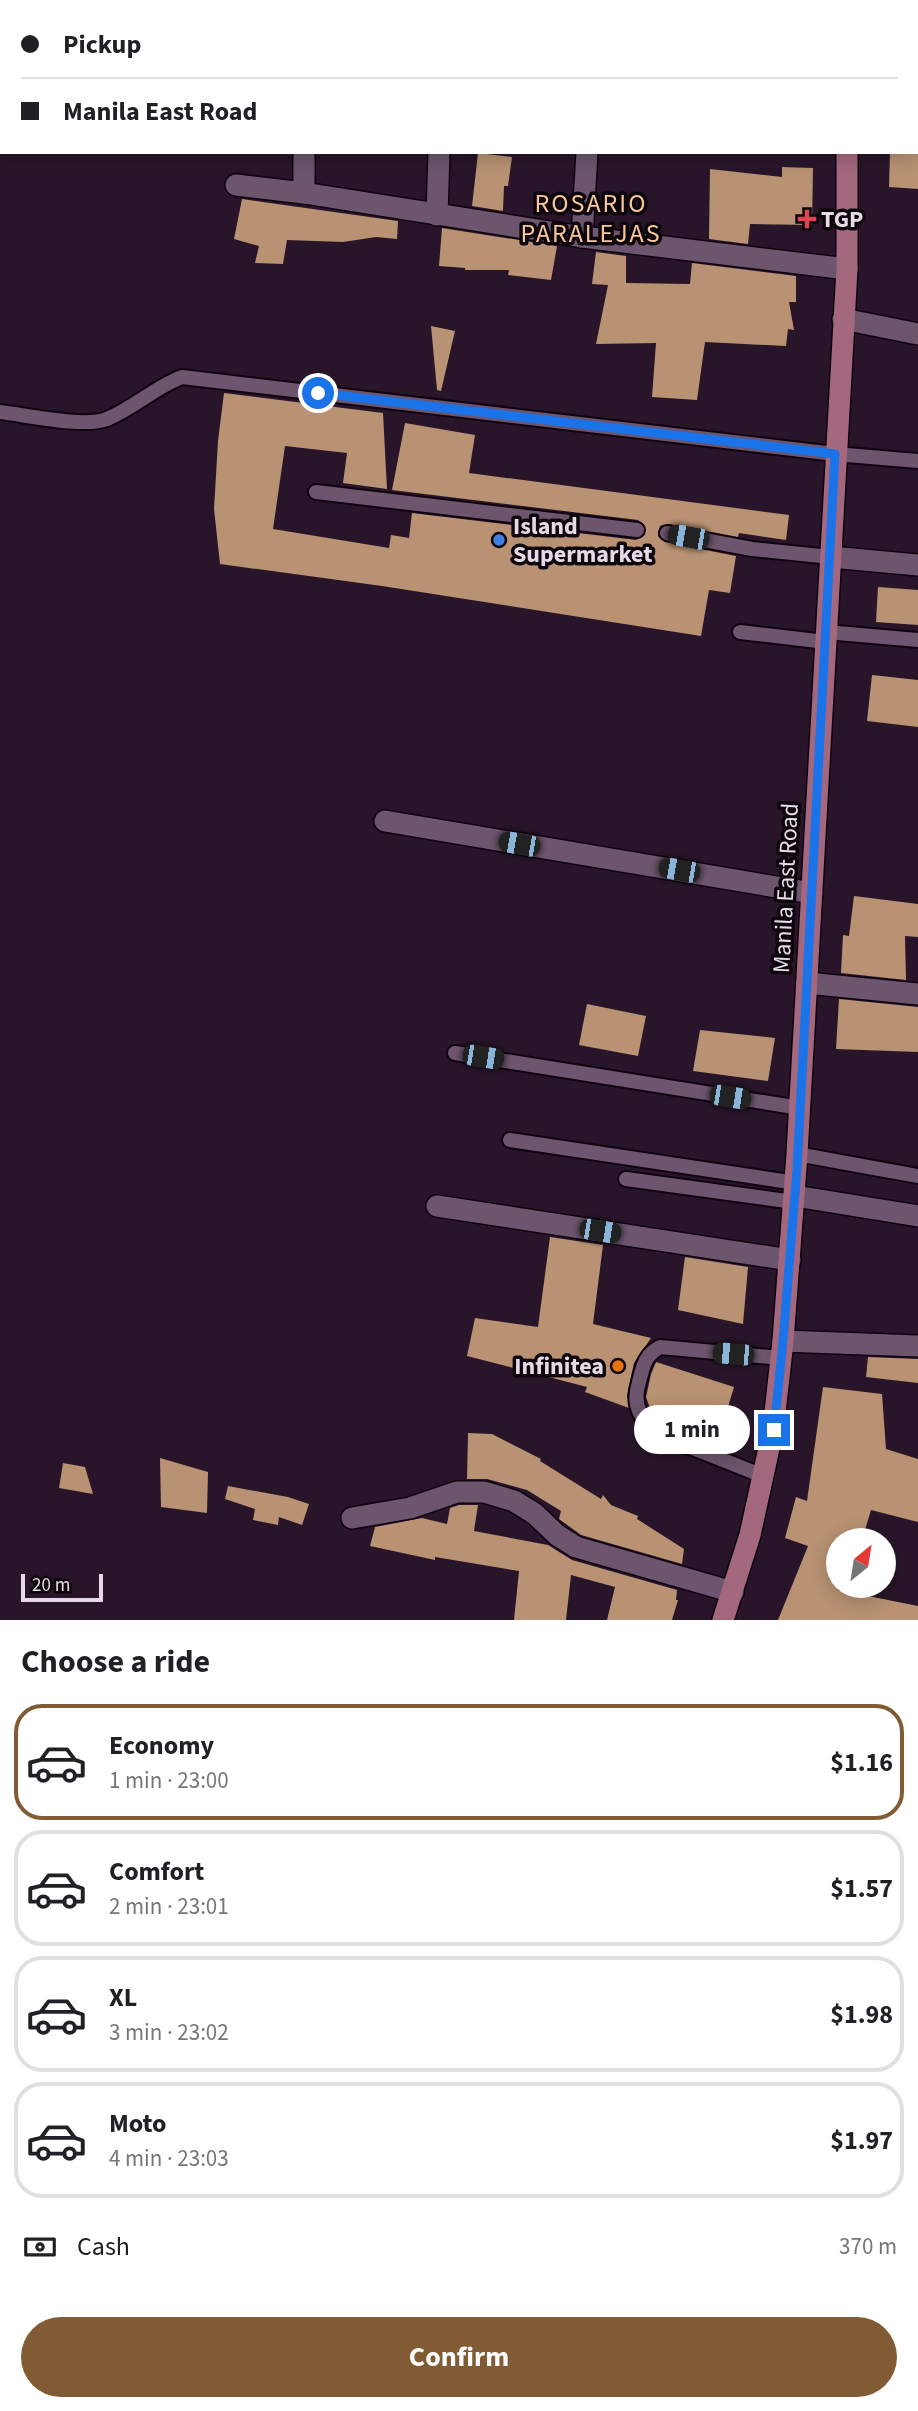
<!DOCTYPE html>
<meta charset="utf-8">
<style>
body{margin:0;font-family:"Source Sans 3",sans-serif;background:#f2f2f2;color:#202124;height:100vh;display:flex;flex-direction:column;font-size:26px;white-space:nowrap}
*{box-sizing:border-box;margin:0}
p{font-size:23px;color:#757577}
.icon{flex:none;width:38px;height:38px;fill:none;stroke:currentColor;stroke-width:2;stroke-linecap:round;stroke-linejoin:round}
.map{position:relative;height:1620px;overflow:hidden}
.side{display:flex;flex-direction:column;background:#fff;flex:1}
.side>*{flex:none}
.banner{position:absolute;left:0px;top:0px;width:919px;height:154px;box-shadow:0 4px 18px #0003;display:grid;align-content:center;height:154px;padding:0 21px;background:#fff}
.needle{width:46px;rotate:30deg}
.buttons{position:absolute;left:826px;top:1528px;display:grid;gap:14px}
.buttons a{display:grid;place-items:center;width:70px;height:70px;border-radius:50%;background:#fff;box-shadow:0 4px 18px #0003;font-size:35px}
.scale{position:absolute;left:21px;bottom:18px;width:82px;box-sizing:border-box;padding-left:7px;border:4px solid #e7dae8;border-top:0;font-size:19px;line-height:24px;white-space:nowrap;color:#e7dae8;-webkit-text-stroke:5px #0c050c;paint-order:stroke}
.end{position:absolute;width:32px;height:32px;margin:-16px;border:9px solid #1a73e8;background:#fff;box-shadow:0 0 0 4px #fff}
.from{border-radius:50%}
.bubble{position:absolute;height:49px;border-radius:24px;background:#fff;box-shadow:0 4px 18px #0003;font-size:23px;font-weight:700;line-height:49px;text-align:center}
.car{position:absolute;width:21px;height:42px;margin:-21px -10px;border-radius:9px;box-shadow:0 0 5px 2px #0007;background:linear-gradient(#222 24%,#8ab4d8 0 40%,#222 0 76%,#8ab4d8 0 86%,#222 0)}
.banner b{display:flex;align-items:center;gap:24px;height:66px;font-size:26px}
.banner b+b{border-top:2px solid #e0e0e0}
.banner i{width:18px;height:18px;background:#202124}
ul{padding:0;list-style:none}
li{display:flex;align-items:center;gap:21px;height:116px;margin:0 14px 10px;padding:0 7px;border:4px solid #e0e0e0;border-radius:28px}
li div{flex:1}
li b{display:block;font-size:26px}
li em{font-style:normal;font-weight:700}
li.selected{border-color:#805b34}
li>.icon{width:63px;height:63px;stroke-width:1.5}
h2{padding:0 21px;font-size:32px;line-height:84px}
.pay{display:flex;align-items:center;gap:18px;height:77px;padding:0 21px;font-size:26px}
.pay p{margin-inline-start:auto}
.button{display:flex;gap:14px;margin-top:auto;padding:14px 21px}
.button a{flex:1;height:80px;border-radius:42px;background:#805b34;color:#fff;font-size:28px;font-weight:700;line-height:80px;text-align:center}
.map>svg:first-child{display:block}
.building{fill:#b89272}
.lines{fill:none;stroke-linecap:round;stroke-linejoin:round}
.lane-casing{stroke:#100211;stroke-width:18}
.street-casing{stroke:#100211;stroke-width:24}
.primary-casing{stroke:#100211;stroke-width:24}
.lane{stroke:#6c556d;stroke-width:14}
.street{stroke:#6c556d;stroke-width:21}
.primary{stroke:#a4687e;stroke-width:21}
.route{stroke:#1a73e8;stroke-width:9}
.health-dot{fill:#e0444e;stroke:#0c050c;stroke-width:2.5}
.shop-dot{fill:#3f7fe0;stroke:#0c050c;stroke-width:2.5}
.food-dot{fill:#e8710a;stroke:#0c050c;stroke-width:2.5}
.labels{text-anchor:middle;dominant-baseline:central;stroke-width:7;stroke-linejoin:round;paint-order:stroke}
.poi-label{font-size:24px;font-weight:bold;fill:#e7dae8;stroke:#0c050c;text-anchor:start}
.street-label{font-size:24px;fill:#e7dae8;stroke:#0c050c}
.neighbourhood-label{font-size:26px;letter-spacing:2px;fill:#f7c79a;stroke:#0c050c}
</style>
<div class="map">
<svg width="918" height="1620" viewBox="0 0 918 1620">
<rect width="100%" height="100%" fill="#281529"/>
<g class="building">
<polygon points="890,152 918,152 918,189 889,187"/>
<polygon points="478,153 512,157 508,186 504,186 503,211 472,206"/>
<polygon points="782,167 813,168 812,225 750,224 748,244 709,239 710,169 782,177"/>
<polygon points="242,199 398,221 397,239 376,237 343,242 287,240 283,264 255,263 259,246 234,239"/>
<polygon points="442,228 557,246 551,280 508,275 509,270 465,270 465,268 439,266"/>
<polygon points="596,252 626,256 626,283 690,284 692,263 796,276 796,302 789,302 794,330 788,329 786,346 705,342 697,400 652,397 656,343 596,344 608,285 592,284"/>
<polygon points="431,326 455,331 441,391 437,390"/>
<polygon points="224,393 383,413 387,489 343,483 347,453 285,446 273,529 389,548 391,535 409,538 412,513 636,540 645,535 645,526 638,520 392,490 405,423 475,435 469,473 789,515 786,540 739,533 738,537 669,524 660,526 658,536 665,542 736,556 730,593 709,590 701,636 382,586 220,564 214,509 218,441"/>
<polygon points="878,587 918,590 918,625 876,622"/>
<polygon points="872,675 918,680 918,727 867,721"/>
<polygon points="854,896 918,904 918,937 905,936 906,980 841,973 843,935 849,936"/>
<polygon points="839,999 918,1007 918,1052 836,1049"/>
<polygon points="587,1004 646,1016 638,1056 579,1045"/>
<polygon points="700,1030 775,1038 768,1081 693,1071"/>
<polygon points="550,1237 603,1245 593,1324 651,1338 634,1363 627,1396 629,1408 585,1392 587,1387 467,1356 475,1318 538,1327"/>
<polygon points="685,1257 748,1267 743,1324 678,1310"/>
<polygon points="868,1357 918,1359 918,1383 866,1377"/>
<polygon points="656,1362 734,1387 719,1437 652,1414 646,1397 651,1374"/>
<polygon points="823,1387 882,1394 886,1449 918,1459 918,1522 871,1510 862,1540 838,1540 838,1590 918,1606 918,1620 778,1620 808,1546 785,1538 796,1497 807,1501"/>
<polygon points="468,1433 492,1434 541,1459 540,1461 601,1499 603,1495 611,1505 638,1516 637,1519 684,1549 682,1564 581,1535 559,1519 561,1511 527,1490 487,1479 467,1479"/>
<polygon points="160,1458 208,1472 207,1513 161,1507"/>
<polygon points="63,1463 85,1467 93,1494 59,1488"/>
<polygon points="228,1486 288,1497 309,1504 302,1525 279,1517 278,1525 253,1520 255,1509 225,1499"/>
<polygon points="459,1505 478,1505 474,1531 548,1545 572,1560 677,1590 676,1600 678,1600 672,1620 607,1620 615,1587 571,1575 566,1620 514,1620 519,1571 435,1557 435,1560 370,1546 375,1527 422,1518 447,1524 450,1508"/>
</g>
<g class="lines">
<g class="lane-casing">
<g id="lane">
<path d="M0 412C26 415 85 428 107 419 134 408 155 387 182 377L835 454 918 461"/>
<polyline points="316,492 637,530"/>
<polyline points="667,533 752,549 831,557"/>
<polyline points="740,632 826,642"/>
<polyline points="826,632 918,640"/>
<polyline points="455,1053 800,1108"/>
<polyline points="510,1140 796,1183"/>
<polyline points="797,1154 918,1176"/>
<polyline points="626,1179 794,1202"/>
<path d="M763 1476C743 1468 723 1460 703 1452 671 1440 625 1426 639 1382 643 1366 645 1355 660 1347L781 1358"/>
</g>
</g>
<g class="street-casing">
<g id="street">
<polyline points="303,0 303,2"/>
<polyline points="585,0 585,2"/>
<polyline points="304,152 304,193"/>
<polyline points="236,185 304,193 582,237 847,269"/>
<polyline points="437,215 439,152"/>
<polyline points="582,237 587,152"/>
<polyline points="843,319 918,334"/>
<polyline points="831,557 918,565"/>
<polyline points="385,821 812,893"/>
<polyline points="807,983 918,994"/>
<polyline points="795,1196 918,1216"/>
<polyline points="437,1206 790,1260"/>
<polyline points="783,1341 918,1346"/>
<polyline points="352,1518 410,1508 457,1492 484,1492 514,1501 535,1514 557,1535 576,1547 733,1592"/>
</g>
</g>
<g class="primary-casing">
<g id="primary">
<polyline points="841,0 841,2"/>
<polyline points="723,1620 750,1535 773,1430 783,1341 797,1154 847,269 847,152"/>
</g>
</g>
<use href="#lane" class="lane"/>
<use href="#street" class="street"/>
<use href="#primary" class="primary"/>
</g>
<g class="lines">
<polyline class="route" points="318,393 835,454 797,1169 783,1341 774,1430"/>
</g>
<path class="health-dot" d="M803.5 208.5h7v7h7v7h-7v7h-7v-7h-7v-7h7z"/>
<circle class="shop-dot" cx="499" cy="540" r="7"/>
<circle class="food-dot" cx="618" cy="1366" r="7"/>
<g class="labels">
<g class="poi-label">
<text x="821" y="219">TGP</text>
<text x="513" y="526">Island<tspan x="513" dy="28">Supermarket</tspan></text>
<text x="604" y="1366" text-anchor="end">Infinitea</text>
</g>
<g class="street-label">
<text transform="translate(786 888) rotate(-87)">Manila East Road</text>
</g>
<g class="neighbourhood-label">
<text x="591" y="203">ROSARIO<tspan x="591" dy="30">PARALEJAS</tspan></text>
</g>
</g>
</svg>
<div class="buttons">
<a><svg class="needle" viewBox="-14 -14 28 28"><path d="M0-13l5 13h-10z" fill="#e53935"/><path d="M0 13l5-13h-10z" fill="#757577"/></svg></a>
</div>
<div class="scale">20 m</div>
<i class="end from" style="left:318px;top:393px"></i>
<i class="end" style="left:774px;top:1430px"></i>
<div class="bubble" style="left:634px;top:1405px;width:116px">1 min</div>
<i class="car" style="left:688px;top:537px;rotate:280deg"></i>
<i class="car" style="left:519px;top:844px;rotate:280deg"></i>
<i class="car" style="left:679px;top:870px;rotate:280deg"></i>
<i class="car" style="left:483px;top:1057px;rotate:99deg"></i>
<i class="car" style="left:730px;top:1097px;rotate:99deg"></i>
<i class="car" style="left:600px;top:1231px;rotate:99deg"></i>
<i class="car" style="left:733px;top:1354px;rotate:275deg"></i>
<div class="banner">
<b><i class="from"></i>Pickup</b>
<b><i></i>Manila East Road</b>
</div>
</div>
<section class="side">
<h2>Choose a ride</h2>
<ul>
<li class="selected"><svg class="icon" aria-label="car" viewBox="0 0 24 24"><path d="M5 17H2v-5l4-1 3-4h7l3 4 3 1v5h-3M9 17h6M6 11h13"/><circle cx="7" cy="17" r="2"/><circle cx="17" cy="17" r="2"/></svg><div><b>Economy</b><p>1 min · 23:00</p></div><em>$1.16</em></li>
<li><svg class="icon" aria-label="car" viewBox="0 0 24 24"><path d="M5 17H2v-5l4-1 3-4h7l3 4 3 1v5h-3M9 17h6M6 11h13"/><circle cx="7" cy="17" r="2"/><circle cx="17" cy="17" r="2"/></svg><div><b>Comfort</b><p>2 min · 23:01</p></div><em>$1.57</em></li>
<li><svg class="icon" aria-label="car" viewBox="0 0 24 24"><path d="M5 17H2v-5l4-1 3-4h7l3 4 3 1v5h-3M9 17h6M6 11h13"/><circle cx="7" cy="17" r="2"/><circle cx="17" cy="17" r="2"/></svg><div><b>XL</b><p>3 min · 23:02</p></div><em>$1.98</em></li>
<li><svg class="icon" aria-label="car" viewBox="0 0 24 24"><path d="M5 17H2v-5l4-1 3-4h7l3 4 3 1v5h-3M9 17h6M6 11h13"/><circle cx="7" cy="17" r="2"/><circle cx="17" cy="17" r="2"/></svg><div><b>Moto</b><p>4 min · 23:03</p></div><em>$1.97</em></li>
</ul>
<div class="pay"><svg class="icon" aria-label="cash" viewBox="0 0 24 24"><path d="M3 7h18v10H3z"/><circle cx="12" cy="12" r="2"/></svg>Cash<p>370 m</p></div>
<div class="button"><a>Confirm</a></div>
</section>
